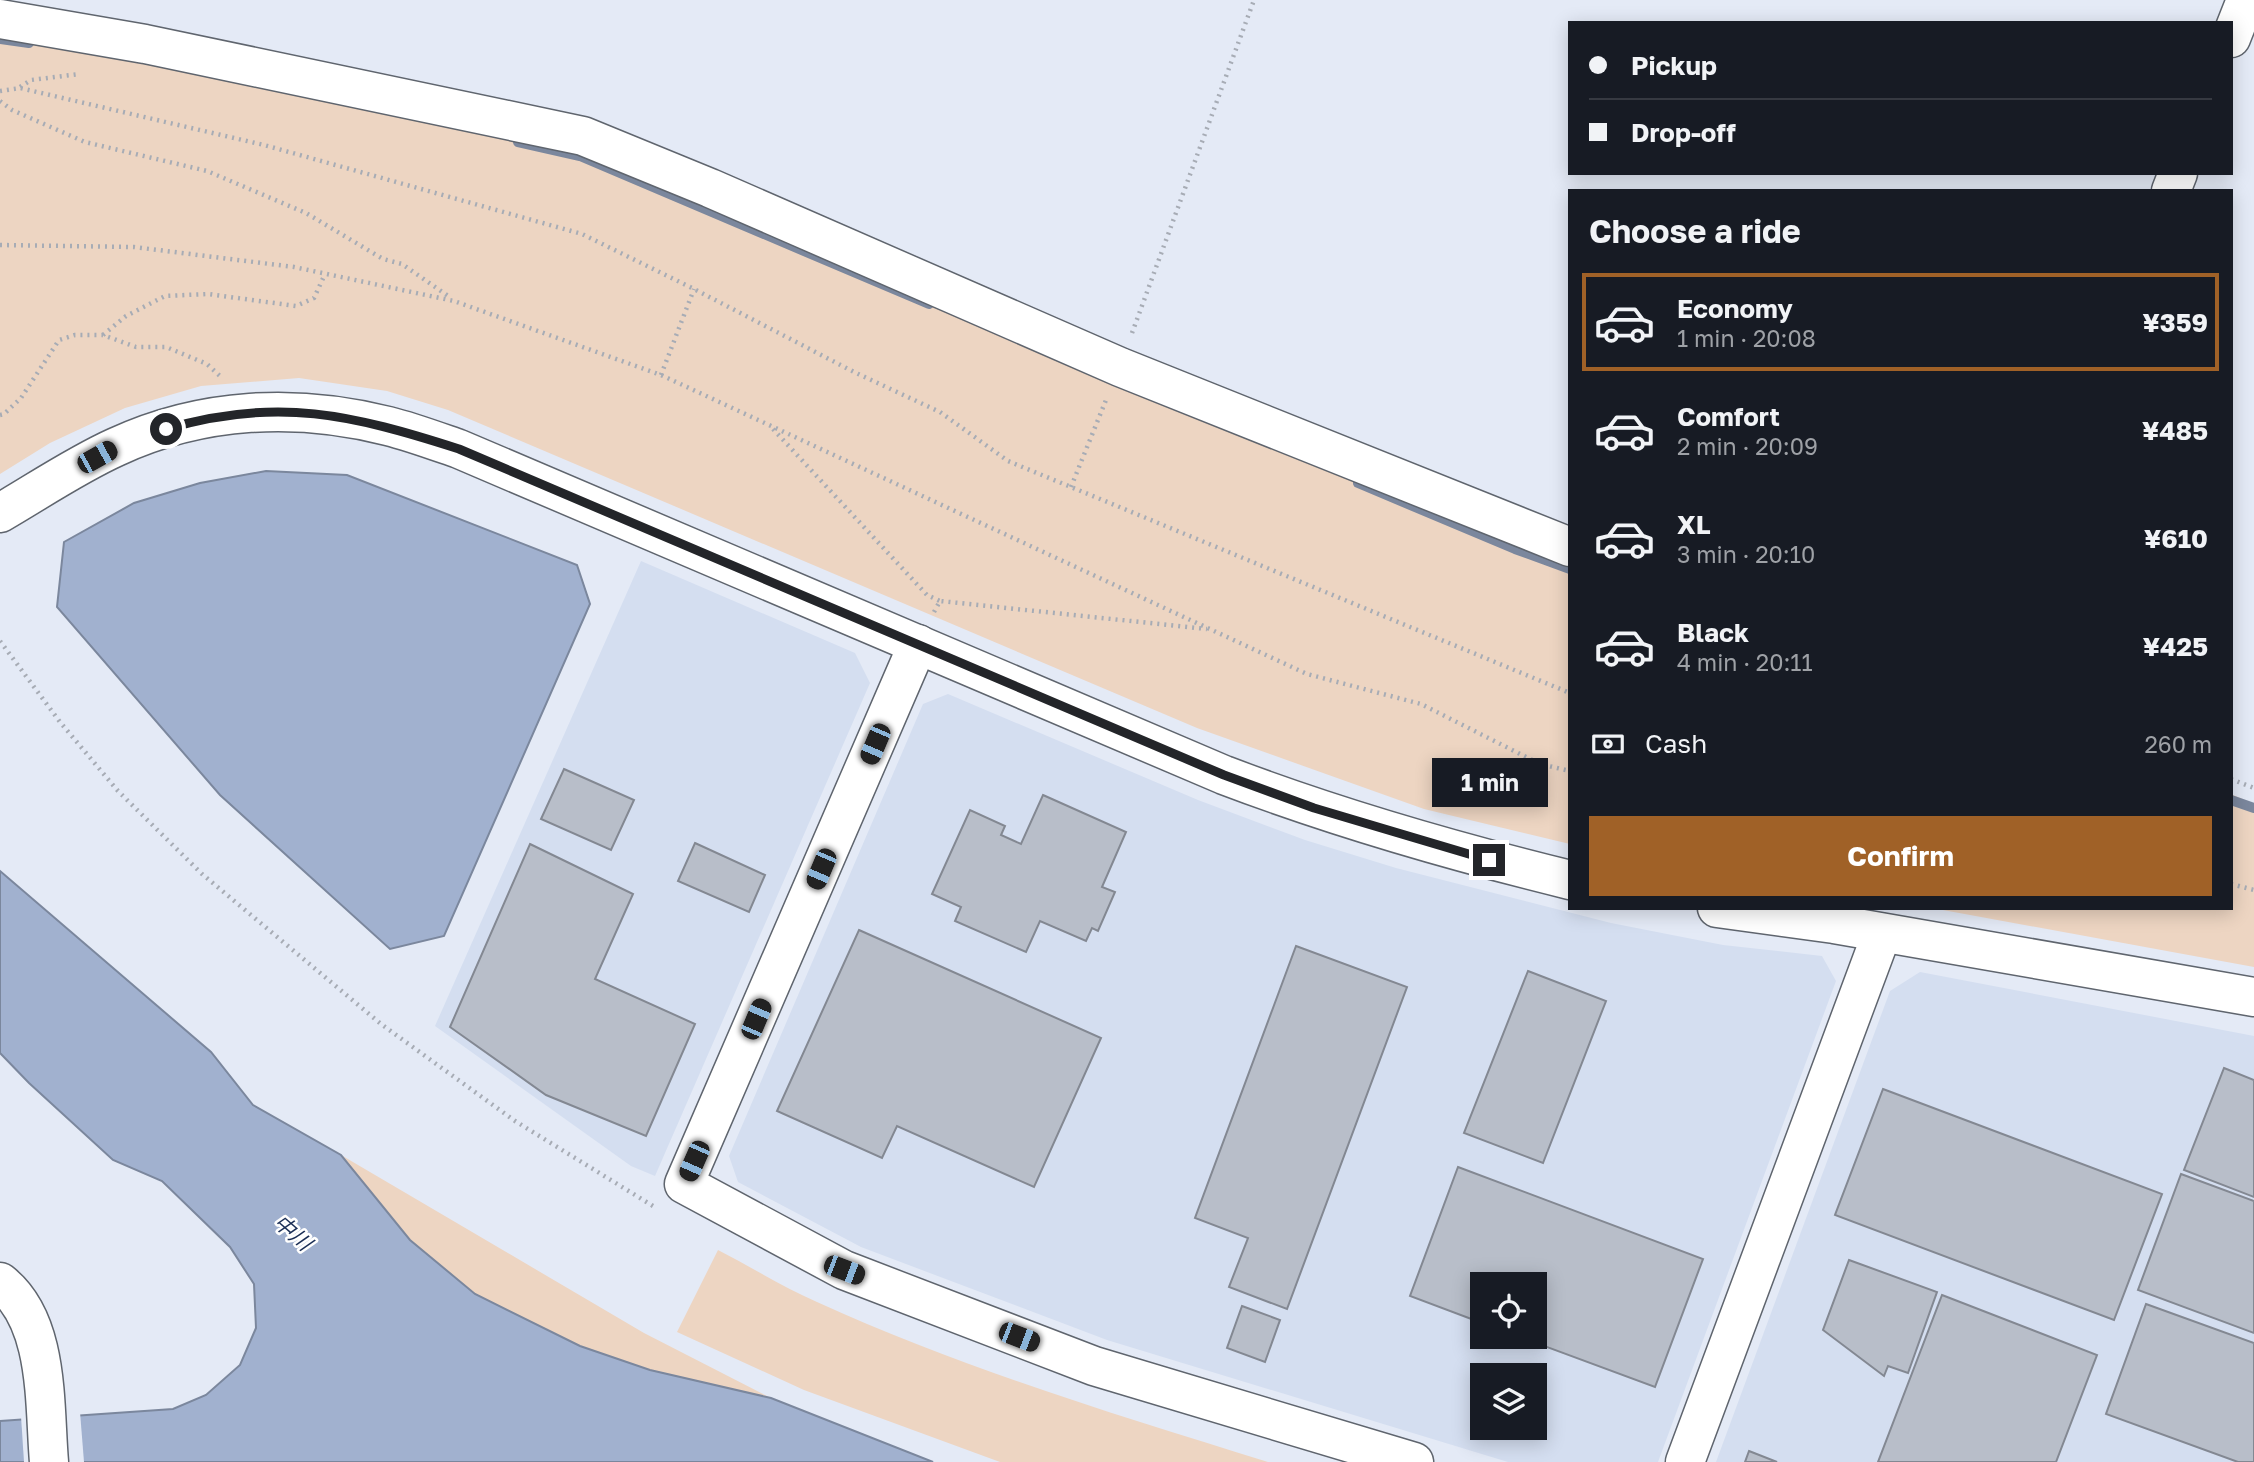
<!DOCTYPE html>
<meta charset="utf-8">
<style>
body{margin:0;font-family:"Golos Text","Noto Sans JP",sans-serif;background:#20242c;color:#f1f3f6;height:100vh;display:flex;flex-direction:column;font-size:26px;white-space:nowrap}
*{box-sizing:border-box;margin:0}
p{font-size:23px;color:#9ea1a6}
.icon{flex:none;width:38px;height:38px;fill:none;stroke:currentColor;stroke-width:2;stroke-linecap:round;stroke-linejoin:round}
.map{position:relative;flex:1;overflow:hidden}
.sheet{position:absolute;left:1568px;top:189px;width:665px;height:721px;display:flex;flex-direction:column;background:#171b24;border-radius:0px;box-shadow:0 4px 18px #0003}
.sheet>*{flex:none}
.hud{position:absolute;left:1568px;top:21px;width:665px;height:154px;border-radius:0px;box-shadow:0 4px 18px #0003;display:grid;align-content:center;height:154px;padding:0 21px;background:#171b24}
.buttons{position:absolute;left:1470px;top:1272px;display:grid;gap:14px}
.buttons a{display:grid;place-items:center;width:77px;height:77px;border-radius:0px;background:#171b24;box-shadow:0 4px 18px #0003;font-size:35px}
.end{position:absolute;width:32px;height:32px;margin:-16px;border:9px solid #232529;background:#fff;box-shadow:0 0 0 4px #fff}
.from{border-radius:50%}
.bubble{position:absolute;height:49px;border-radius:0px;background:#171b24;box-shadow:0 4px 18px #0003;font-size:23px;font-weight:700;line-height:49px;text-align:center}
.car{position:absolute;width:21px;height:42px;margin:-21px -10px;border-radius:9px;box-shadow:0 0 5px 2px #0007;background:linear-gradient(#222 24%,#8ab4d8 0 40%,#222 0 76%,#8ab4d8 0 86%,#222 0)}
.hud b{display:flex;align-items:center;gap:24px;height:66px;font-size:26px}
.hud b+b{border-top:2px solid #363941}
.hud i{width:18px;height:18px;background:#f1f3f6}
ul{padding:0;list-style:none}
li{display:flex;align-items:center;gap:21px;height:98px;margin:0 14px 10px;padding:0 7px;border:4px solid transparent;border-radius:0px}
li div{flex:1}
li b{display:block;font-size:26px}
li em{font-style:normal;font-weight:700}
li.current{border-color:#a06127}
li>.icon{width:63px;height:63px;stroke-width:1.5}
h2{padding:0 21px;font-size:32px;line-height:84px}
.pay{display:flex;align-items:center;gap:18px;height:77px;padding:0 21px;font-size:26px}
.pay p{margin-inline-start:auto}
.cta{display:flex;gap:14px;margin-top:auto;padding:14px 21px}
.cta a{flex:1;height:80px;border-radius:0px;background:#a06127;color:#fff;font-size:28px;font-weight:700;line-height:80px;text-align:center}
.map>svg:first-child{display:block}
.built{fill:#d4def0;fill-rule:evenodd}
.green{fill:#edd5c2}
.water{fill:#a1b1cf;stroke:#7b879d;stroke-width:2}
.pier{fill:#e4eaf6}
.lines{fill:none;stroke-linecap:round;stroke-linejoin:round}
.stream{stroke:#7b879d;stroke-width:10}
.building{fill:#b8bec9;stroke:#838892;stroke-width:2}
.minor-casing{stroke:#5f656e;stroke-width:41}
.tertiary-casing{stroke:#5f656e;stroke-width:41}
.path{stroke:#a7acb5;stroke-width:4.5;stroke-dasharray:2 5;stroke-linecap:butt}
.minor{stroke:#fff;stroke-width:38}
.tertiary{stroke:#fff;stroke-width:38}
.route{stroke:#232529;stroke-width:9}
.labels{text-anchor:middle;dominant-baseline:central;stroke-width:5;stroke-linejoin:round;paint-order:stroke}
.water-label{font-size:21px;font-style:italic;fill:#192d55;stroke:#fff}
</style>
<div class="map">
<svg width="2254" height="1462" viewBox="0 0 2254 1462">
<rect width="100%" height="100%" fill="#e4eaf6"/>
<g class="built">
<polygon points="641,561 855,653 870,683 655,1176 631,1166 435,1026"/>
<path d="M948 694 1198 800 1305 840 1396 868 1611 923 1723 945 1822 956 1836 981 1658 1462H1508L1107 1340 861 1247 738 1182 729 1156 923 704ZM1482 1284H1535V1337H1482ZM1482 1376H1535V1428H1482Z"/>
<polygon points="1920,972 2254,1036 2254,1462 1716,1462 1890,991"/>
</g>
<g class="green">
<polygon points="0,30 582,148 1570,562 1570,844 1424,809 1197,728 448,410 387,391 299,378 201,386 125,408 50,443 0,474"/>
<polygon points="2231,794 2254,804 2254,967 1932,908 2231,908"/>
<polygon points="341,1155 644,1333 771,1398 650,1370 580,1346 475,1294 410,1240"/>
<path d="M718 1250C751 1267 783 1287 817 1302 962 1368 1116 1415 1268 1462H1000L804 1390 677 1332Z"/>
</g>
<g class="water">
<polygon points="266,471 347,475 577,565 590,604 444,936 390,949 220,795 57,607 64,542 134,503 200,483"/>
<polygon points="0,871 211,1052 253,1105 341,1155 410,1240 475,1294 580,1346 650,1370 771,1398 933,1462 0,1462 0,1421 173,1409 206,1395 240,1365 256,1328 254,1284 230,1247 162,1181 113,1160 29,1083 0,1053"/>
</g>
<polygon class="pier" points="80,1412 84,1462 24,1462 21,1416"/>
<g class="lines">
<g class="stream">
<polyline points="0,39 29,43"/>
<polyline points="518,142 580,156 929,304"/>
<polyline points="1358,483 1515,549 1570,569"/>
<polyline points="2231,800 2254,808"/>
</g>
</g>
<g class="building">
<polygon points="564,769 634,800 611,850 541,819"/>
<polygon points="1043,795 1126,832 1102,887 1115,892 1098,931 1092,928 1086,941 1040,921 1026,952 955,921 961,907 932,894 970,810 1005,826 1001,835 1021,844"/>
<polygon points="695,843 765,875 749,912 678,881"/>
<polygon points="530,844 633,894 595,979 695,1024 646,1136 546,1095 450,1027"/>
<polygon points="859,930 1101,1038 1034,1187 897,1126 882,1158 777,1111"/>
<polygon points="1296,946 1407,987 1287,1309 1229,1287 1248,1238 1195,1218"/>
<polygon points="1528,971 1606,1001 1543,1163 1464,1133"/>
<polygon points="2224,1068 2254,1080 2254,1197 2184,1170"/>
<polygon points="1883,1089 2162,1194 2114,1320 1835,1215"/>
<polygon points="1458,1167 1703,1259 1655,1387 1520,1337 1535,1337 1535,1284 1482,1284 1482,1323 1410,1296"/>
<polygon points="2181,1174 2254,1201 2254,1333 2138,1290"/>
<polygon points="1849,1260 1937,1292 1908,1373 1888,1366 1884,1376 1823,1330"/>
<polygon points="1942,1295 2097,1355 2056,1462 1878,1462"/>
<polygon points="2146,1304 2254,1343 2254,1462 2238,1462 2106,1414"/>
<polygon points="1242,1306 1280,1320 1265,1362 1227,1348"/>
<polygon points="1749,1451 1777,1462 1745,1462"/>
</g>
<g class="lines">
<g class="minor-casing">
<g id="minor">
<polyline points="0,19 145,44 583,136 710,188 1120,367 1570,547"/>
<polyline points="2231,38 2246,0"/>
<polyline points="2171,191 2178,173"/>
</g>
</g>
<g class="tertiary-casing">
<g id="tertiary">
<path d="M0 513C38 491 76 465 116 447 202 407 297 403 388 426 412 432 436 441 459 449L1224 775C1337 818 1452 851 1570 880"/>
<polyline points="918,644 684,1184 844,1270 1094,1366 1414,1462"/>
<polyline points="1717,908 1834,924 2254,997"/>
<path d="M0 1282C50 1321 44 1404 49 1462"/>
<polyline points="1685,1462 1882,933"/>
</g>
</g>
<g class="path">
<polyline points="20,87 31,80 79,74"/>
<polyline points="0,91 20,88 264,145 582,234 694,289 854,372 940,412 1008,461 1570,693"/>
<polyline points="0,101 12,110 85,142 207,171 306,213 383,259 402,264 451,298"/>
<polyline points="0,245 134,247 294,267 454,301 661,375 1307,674 1421,704 1540,764 1570,771"/>
<polyline points="1132,333 1254,0"/>
<polyline points="103,335 126,316 165,296 208,294 296,306 314,298 325,274"/>
<polyline points="661,375 694,289"/>
<polyline points="0,415 4,414 21,398 59,340 75,335 103,335 136,347 166,347 207,364 221,377"/>
<polyline points="773,429 927,595 940,601"/>
<polyline points="1071,487 1106,400"/>
<polyline points="934,612 940,601 1207,629"/>
<polyline points="0,641 60,722 118,791 202,874 381,1024 515,1121 653,1206"/>
<polyline points="2231,779 2254,788"/>
<polyline points="2231,884 2254,890"/>
</g>
<use href="#minor" class="minor"/>
<use href="#tertiary" class="tertiary"/>
</g>
<g class="lines">
<path class="route" d="M166 429C277 396 353 415 459 449L1224 775 1314 808 1489 860"/>
</g>
<g class="labels">
<g class="water-label">
<text transform="translate(293 1232) rotate(41)">中川</text>
</g>
</g>
</svg>
<div class="buttons">
<a><svg class="icon" aria-label="locate" viewBox="0 0 24 24"><circle cx="12" cy="12" r="6"/><path d="M12 2v4M12 18v4M2 12h4M18 12h4"/></svg></a>
<a><svg class="icon" aria-label="layers" viewBox="0 0 24 24"><path d="M12 4l9 5-9 5-9-5zM3 14l9 5 9-5"/></svg></a>
</div>
<i class="end from" style="left:166px;top:429px"></i>
<i class="end" style="left:1489px;top:860px"></i>
<div class="bubble" style="left:1432px;top:758px;width:116px">1 min</div>
<i class="car" style="left:97px;top:457px;rotate:61deg"></i>
<i class="car" style="left:875px;top:744px;rotate:203deg"></i>
<i class="car" style="left:821px;top:869px;rotate:203deg"></i>
<i class="car" style="left:756px;top:1019px;rotate:23deg"></i>
<i class="car" style="left:694px;top:1161px;rotate:204deg"></i>
<i class="car" style="left:844px;top:1270px;rotate:111deg"></i>
<i class="car" style="left:1019px;top:1337px;rotate:111deg"></i>
<div class="hud">
<b><i class="from"></i>Pickup</b>
<b><i></i>Drop-off</b>
</div>
<section class="sheet">
<h2>Choose a ride</h2>
<ul>
<li class="current"><svg class="icon" aria-label="car" viewBox="0 0 24 24"><path d="M5 17H2v-5l4-1 3-4h7l3 4 3 1v5h-3M9 17h6M6 11h13"/><circle cx="7" cy="17" r="2"/><circle cx="17" cy="17" r="2"/></svg><div><b>Economy</b><p>1 min · 20:08</p></div><em>¥359</em></li>
<li><svg class="icon" aria-label="car" viewBox="0 0 24 24"><path d="M5 17H2v-5l4-1 3-4h7l3 4 3 1v5h-3M9 17h6M6 11h13"/><circle cx="7" cy="17" r="2"/><circle cx="17" cy="17" r="2"/></svg><div><b>Comfort</b><p>2 min · 20:09</p></div><em>¥485</em></li>
<li><svg class="icon" aria-label="car" viewBox="0 0 24 24"><path d="M5 17H2v-5l4-1 3-4h7l3 4 3 1v5h-3M9 17h6M6 11h13"/><circle cx="7" cy="17" r="2"/><circle cx="17" cy="17" r="2"/></svg><div><b>XL</b><p>3 min · 20:10</p></div><em>¥610</em></li>
<li><svg class="icon" aria-label="car" viewBox="0 0 24 24"><path d="M5 17H2v-5l4-1 3-4h7l3 4 3 1v5h-3M9 17h6M6 11h13"/><circle cx="7" cy="17" r="2"/><circle cx="17" cy="17" r="2"/></svg><div><b>Black</b><p>4 min · 20:11</p></div><em>¥425</em></li>
</ul>
<div class="pay"><svg class="icon" aria-label="cash" viewBox="0 0 24 24"><path d="M3 7h18v10H3z"/><circle cx="12" cy="12" r="2"/></svg>Cash<p>260 m</p></div>
<div class="cta"><a>Confirm</a></div>
</section>
</div>
